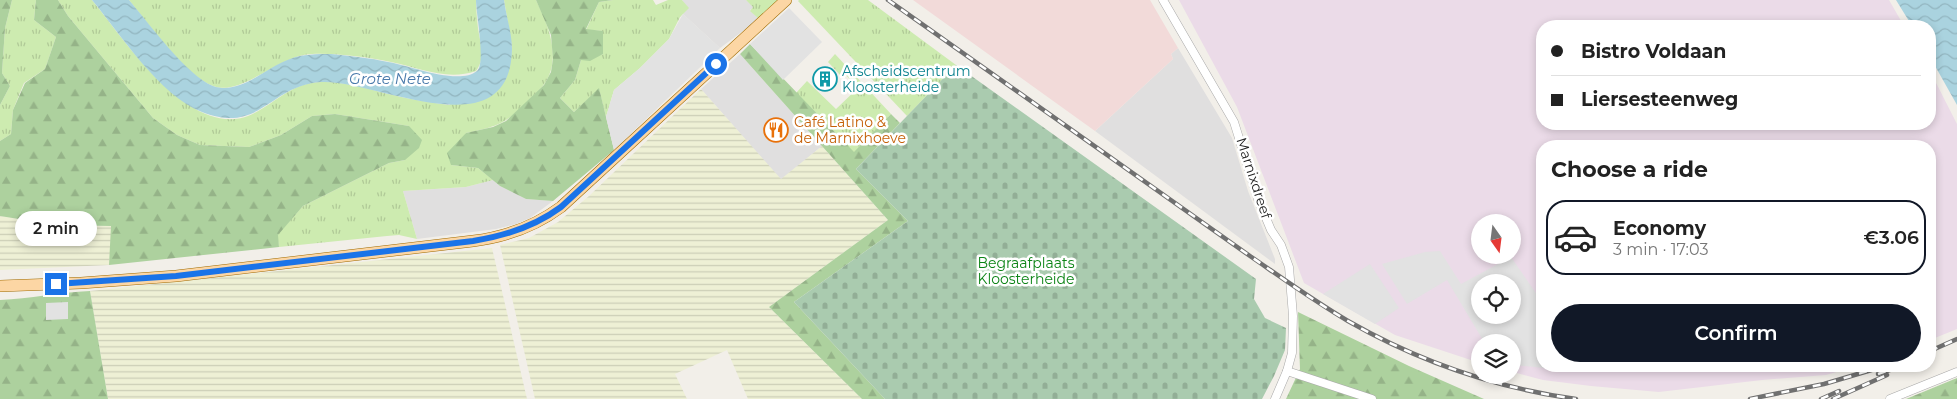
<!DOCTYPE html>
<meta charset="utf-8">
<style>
body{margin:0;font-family:Montserrat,sans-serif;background:#f2f2f2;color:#222;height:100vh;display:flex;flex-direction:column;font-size:19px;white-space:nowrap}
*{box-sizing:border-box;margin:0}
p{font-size:16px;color:#767676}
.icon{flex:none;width:28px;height:28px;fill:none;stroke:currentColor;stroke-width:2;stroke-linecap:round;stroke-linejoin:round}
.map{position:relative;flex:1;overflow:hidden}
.sheet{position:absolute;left:1536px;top:140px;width:400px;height:232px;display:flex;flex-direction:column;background:#fff;border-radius:20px;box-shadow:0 2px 8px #0003}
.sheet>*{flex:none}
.banner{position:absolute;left:1536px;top:20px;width:400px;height:110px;border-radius:20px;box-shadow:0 2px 8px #0003;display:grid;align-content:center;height:110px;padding:0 15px;background:#fff}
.needle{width:32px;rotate:166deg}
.tools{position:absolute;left:1471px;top:214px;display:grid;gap:10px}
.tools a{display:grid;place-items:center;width:50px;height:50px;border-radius:50%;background:#fff;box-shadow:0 2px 8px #0003;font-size:25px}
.end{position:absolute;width:22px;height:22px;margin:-11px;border:6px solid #1a73e8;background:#fff;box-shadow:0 0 0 2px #fff}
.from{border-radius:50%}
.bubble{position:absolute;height:35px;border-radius:18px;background:#fff;box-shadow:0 2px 8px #0003;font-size:16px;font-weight:600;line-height:35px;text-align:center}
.banner b{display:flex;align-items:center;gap:18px;height:48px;font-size:19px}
.banner b+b{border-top:1px solid #e0e0e0}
.banner i{width:12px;height:12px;background:#222}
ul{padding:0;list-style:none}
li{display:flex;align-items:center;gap:15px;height:75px;margin:0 10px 8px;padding:0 5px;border:2px solid transparent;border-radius:20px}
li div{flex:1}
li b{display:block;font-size:19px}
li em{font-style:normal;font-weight:600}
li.active{border-color:#111827}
li>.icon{width:45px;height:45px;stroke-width:1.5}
h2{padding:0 15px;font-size:22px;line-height:60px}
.primary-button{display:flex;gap:10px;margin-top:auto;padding:10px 15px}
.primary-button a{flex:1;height:58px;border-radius:30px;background:#111827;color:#fff;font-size:20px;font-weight:600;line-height:58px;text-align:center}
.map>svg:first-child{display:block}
.residential{fill:#e0dfdf}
.commercial{fill:#f2dad9}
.industrial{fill:#ebdbe8;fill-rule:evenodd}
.farmland{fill:url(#farmland-rules)}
.grass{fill:url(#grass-tufts)}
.forest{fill:url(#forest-firs)}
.cemetery{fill:url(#cemetery-stones)}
.parking{fill:#e2e2e2;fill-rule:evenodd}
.water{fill:url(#water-waves)}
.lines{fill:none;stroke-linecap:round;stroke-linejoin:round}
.minor-casing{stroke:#a9a9a9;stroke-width:9}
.primary-casing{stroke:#a06b00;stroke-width:12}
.minor{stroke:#fff;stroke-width:8}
.primary{stroke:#fcd6a4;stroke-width:11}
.rail-casing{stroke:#707070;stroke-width:4.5}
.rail{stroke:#fff;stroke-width:2.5;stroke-dasharray:8;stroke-linecap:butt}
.route{stroke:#1a73e8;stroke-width:6}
.labels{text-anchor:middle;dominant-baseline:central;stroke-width:5;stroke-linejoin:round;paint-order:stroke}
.culture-label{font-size:14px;fill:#0d838f;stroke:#fff;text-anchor:start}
.food-label{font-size:14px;fill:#c56008;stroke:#fff;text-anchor:start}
.street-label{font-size:14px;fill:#222;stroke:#fff}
.park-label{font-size:14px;fill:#0c8416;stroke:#fff}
.water-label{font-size:15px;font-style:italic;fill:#4a7aab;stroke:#fff}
</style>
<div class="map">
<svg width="1957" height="399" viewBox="0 0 1957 399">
<defs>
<pattern id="farmland-rules" width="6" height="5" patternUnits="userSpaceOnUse" patternTransform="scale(1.25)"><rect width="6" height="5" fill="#eef0d5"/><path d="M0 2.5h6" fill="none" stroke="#ccceb7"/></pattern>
<pattern id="grass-tufts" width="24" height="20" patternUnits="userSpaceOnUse" patternTransform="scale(1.25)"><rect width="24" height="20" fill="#cdebb0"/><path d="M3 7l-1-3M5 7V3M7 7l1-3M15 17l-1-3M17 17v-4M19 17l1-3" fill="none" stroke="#b0c997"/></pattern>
<pattern id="forest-firs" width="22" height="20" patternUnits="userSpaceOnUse" patternTransform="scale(1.25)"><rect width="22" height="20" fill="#add19e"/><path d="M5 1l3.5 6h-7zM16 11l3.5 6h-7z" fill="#95b388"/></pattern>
<pattern id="cemetery-stones" width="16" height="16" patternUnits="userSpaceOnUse" patternTransform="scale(1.25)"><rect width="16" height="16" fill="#aacbaf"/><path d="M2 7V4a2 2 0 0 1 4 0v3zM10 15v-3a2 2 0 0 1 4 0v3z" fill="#92ae96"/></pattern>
<pattern id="water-waves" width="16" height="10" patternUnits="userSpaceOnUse" patternTransform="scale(1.25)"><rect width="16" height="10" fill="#aad3df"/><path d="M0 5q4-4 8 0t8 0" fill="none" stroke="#92b5bf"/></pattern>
</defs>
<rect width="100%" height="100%" fill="#f2efe9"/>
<g class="residential">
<polygon points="682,0 746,0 754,7 750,10 759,19 720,48 683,14 688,8"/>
<polygon points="1178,48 1232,138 1248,191 1275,259 1275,264 1095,131 1173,59 1171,54"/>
<polygon points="740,54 822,146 781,180 701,89"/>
<polygon points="493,180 500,186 526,199 553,201 530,218 516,224 496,229 417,239 403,191 466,187"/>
</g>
<polygon class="commercial" points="913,0 1150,0 1178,48 1171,54 1173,59 1095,131"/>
<path class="industrial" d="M1179 0H1889L1904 26H1542V124H1930V71L1957 124V329L1930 340V146H1542V366H1857L1826 375 1762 380 1659 392 1591 386 1543 380 1513 372 1512 342H1480V363L1395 335 1304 283 1237 107ZM1480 222H1512V255H1480ZM1480 282H1512V315H1480Z"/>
<g class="farmland">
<polygon points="701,89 781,179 822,146 888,220 769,307 862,399 748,399 727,350 675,374 687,399 535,399 500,245 529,238 558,222 589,196"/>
<polygon points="0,216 56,225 112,226 109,265 0,270"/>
<polygon points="492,248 527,399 108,399 90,291"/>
</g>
<g class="grass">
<polygon points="12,0 36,0 34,20 56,37 45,69 24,83 13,110 11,134 0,141 0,105 10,86 2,73 5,28"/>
<path d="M58 0H92C124 39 188 138 248 116 275 105 290 82 322 82 346 81 371 90 393 95 412 100 430 102 449 105L510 62 512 47 504 0H536C548 25 562 57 545 83 541 89 534 95 529 100 505 124 499 126 466 133L451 165 478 168 493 180 466 187 403 191 417 239 399 235 387 236 279 247 277 235 303 206 389 163 405 160 409 126 335 114 312 116 281 135 249 147 200 145 177 135 153 118 68 16Z"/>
<path d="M129 0H476C476 9 477 19 478 28 480 43 486 58 476 71 447 81 420 68 391 62 366 57 337 53 312 54 279 55 241 97 213 86 187 77 148 23 129 0Z"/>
<polygon points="613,0 653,0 656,5 668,0 682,0 689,8 680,17 669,39 640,68 614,90 606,117 599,89 574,112 560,98 575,80 581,60 603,54 603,31 586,30 599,2"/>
<polygon points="746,0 779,0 759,19 750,11 753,7"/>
<polygon points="799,0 868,0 956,65 907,116 798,1"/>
<polygon points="835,54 891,114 854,153 796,93 807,81 836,109 858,88 844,73 841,76 828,62"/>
</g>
<g class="forest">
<polygon points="0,0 12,0 5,28 2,73 10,86 0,105"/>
<polygon points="36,0 58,0 68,16 153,118 177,135 200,145 249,147 281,135 312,116 335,114 409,126 422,140 419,148 405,160 389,163 303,206 278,235 279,247 109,265 111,226 56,225 0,216 0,141 11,134 13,110 25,83 45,69 56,37 34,20"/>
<polygon points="536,0 613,0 599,2 586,29 603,31 603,54 590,61 581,60 575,80 560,98 574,112 599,88 614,150 553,201 526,199 500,186 478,168 451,165 447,153 466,133 493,127 506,121 544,85 551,72 553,59 551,35"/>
<polygon points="750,44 854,152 891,114 900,123 856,169 908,221 794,302 885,399 862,399 769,307 888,220 740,54"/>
<path d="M90 291 108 399H0V300C30 299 59 292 90 291Z"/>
<polygon points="1298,312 1409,366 1484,399 1286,399 1300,369"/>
<polygon points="1957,378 1957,399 1906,399"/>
</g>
<polygon class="cemetery" points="956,65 1256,279 1254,299 1265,318 1286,328 1285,350 1274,376 1262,399 885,399 794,302 908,221 856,169"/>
<g class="parking">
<polygon points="789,8 822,42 783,80 750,44"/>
<polygon points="683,14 720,48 614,150 606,117 614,90 640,68 669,39"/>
<path d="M1440 251 1461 284 1511 257 1542 302V366H1563L1555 369 1513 365 1512 342H1484L1447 280 1407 304 1382 264 1425 252ZM1512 282V315H1480V282Z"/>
<polygon points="1370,264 1399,308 1375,324 1323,294"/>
<polygon points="68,302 68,319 46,320 46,303"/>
</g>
<g class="water">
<path d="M92 0H129C148 22 188 77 213 86 240 96 266 67 290 59 303 54 317 54 331 54 350 56 369 58 388 62 409 65 458 86 477 71 486 63 476 14 476 0H504C506 16 512 33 512 49 510 153 375 79 321 82 270 85 260 135 202 112 160 96 121 35 92 0Z"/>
<polygon points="1896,0 1957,0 1957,105 1930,57 1930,26 1912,26"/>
</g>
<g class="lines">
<g class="minor-casing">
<g id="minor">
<polyline points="1163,0 1234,122 1258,199 1271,230 1281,245 1289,267 1293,316 1292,353 1287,371 1275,399"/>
<polyline points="1287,371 1372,399"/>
<polyline points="1890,399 1957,372"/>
</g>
</g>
<g class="primary-casing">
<path id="primary" d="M0 286 81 283 176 276 473 241C505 237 534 227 561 207L786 0"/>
</g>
<use href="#minor" class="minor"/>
<use href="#primary" class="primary"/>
<g class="rail-casing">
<g id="rail">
<path d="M888 0 1250 256C1282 278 1314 301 1348 321 1418 361 1496 388 1576 399"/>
<polyline points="1930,351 1957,339"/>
<polyline points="1878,374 1901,366"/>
<polyline points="1750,399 1824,384 1885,366"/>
<polyline points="1821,399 1839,391"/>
<polyline points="1833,399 1887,375"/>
</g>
</g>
<use href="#rail" class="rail"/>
</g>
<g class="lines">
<path class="route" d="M56 284 176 276 473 241C505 236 534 227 561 207L716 64"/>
</g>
<defs>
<g id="building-ring" transform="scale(1.25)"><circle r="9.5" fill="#fff" stroke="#0f9aa8" stroke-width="1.5"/><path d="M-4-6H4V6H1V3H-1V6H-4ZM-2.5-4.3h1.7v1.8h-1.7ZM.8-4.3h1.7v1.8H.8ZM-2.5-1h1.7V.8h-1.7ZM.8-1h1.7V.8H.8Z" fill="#0f9aa8"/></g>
<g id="restaurant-ring" transform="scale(1.25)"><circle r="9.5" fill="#fff" stroke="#e8710a" stroke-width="1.5"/><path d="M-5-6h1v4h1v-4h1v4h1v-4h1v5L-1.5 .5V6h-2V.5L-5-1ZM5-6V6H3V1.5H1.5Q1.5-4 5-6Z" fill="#e8710a"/></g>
</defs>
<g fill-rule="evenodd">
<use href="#building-ring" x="825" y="79"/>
<use href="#restaurant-ring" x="776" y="130"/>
</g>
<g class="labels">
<g class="culture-label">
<text x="842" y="71">Afscheidscentrum<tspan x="842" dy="16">Kloosterheide</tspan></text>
</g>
<g class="food-label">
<text x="794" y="122">Café Latino &amp;<tspan x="794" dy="16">de Marnixhoeve</tspan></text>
</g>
<g class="street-label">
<text transform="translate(1254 178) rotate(72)">Marnixdreef</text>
</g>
<g class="park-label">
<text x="1026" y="263">Begraafplaats<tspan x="1026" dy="16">Kloosterheide</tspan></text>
</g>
<g class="water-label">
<text x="390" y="78">Grote Nete</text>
</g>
</g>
</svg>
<div class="tools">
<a><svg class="needle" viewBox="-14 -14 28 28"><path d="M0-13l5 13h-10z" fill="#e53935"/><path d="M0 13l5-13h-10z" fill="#767676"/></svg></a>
<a><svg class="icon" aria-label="locate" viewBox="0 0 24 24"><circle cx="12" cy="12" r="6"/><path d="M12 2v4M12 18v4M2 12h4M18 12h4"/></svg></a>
<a><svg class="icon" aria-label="layers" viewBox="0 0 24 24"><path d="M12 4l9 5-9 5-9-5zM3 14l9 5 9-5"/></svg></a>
</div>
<i class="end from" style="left:716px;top:64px"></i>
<i class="end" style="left:56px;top:284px"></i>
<div class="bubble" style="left:15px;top:211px;width:82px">2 min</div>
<div class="banner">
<b><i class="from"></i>Bistro Voldaan</b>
<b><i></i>Liersesteenweg</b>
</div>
<section class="sheet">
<h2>Choose a ride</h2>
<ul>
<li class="active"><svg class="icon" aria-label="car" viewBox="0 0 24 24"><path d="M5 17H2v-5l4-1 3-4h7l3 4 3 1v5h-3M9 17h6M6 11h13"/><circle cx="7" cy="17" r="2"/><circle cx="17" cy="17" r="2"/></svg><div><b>Economy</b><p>3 min · 17:03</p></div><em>€3.06</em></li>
</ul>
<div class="primary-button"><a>Confirm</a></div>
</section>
</div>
